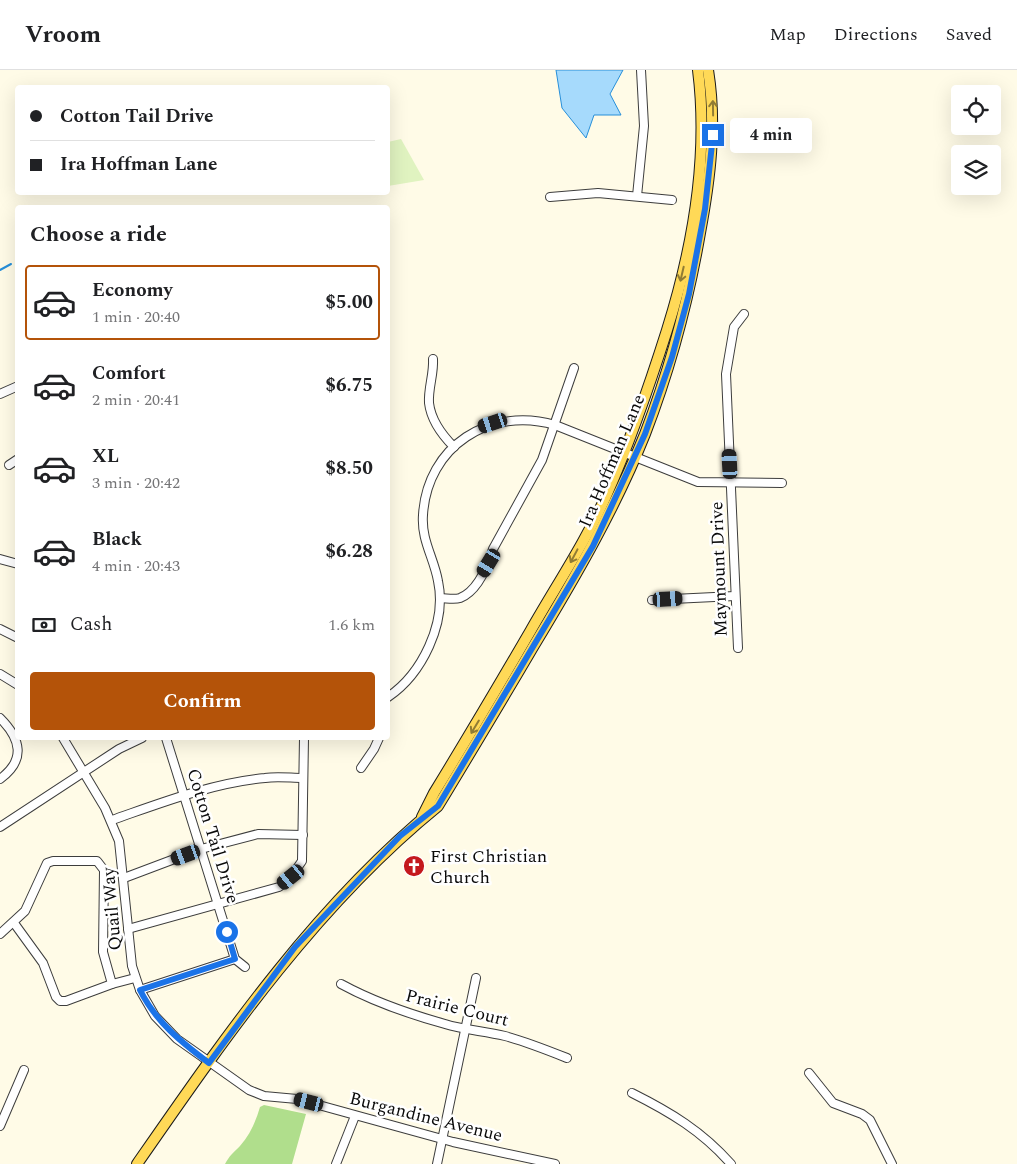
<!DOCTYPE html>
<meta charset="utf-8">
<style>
body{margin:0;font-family:Spectral,serif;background:#f2f2f2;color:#202124;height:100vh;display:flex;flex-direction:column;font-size:19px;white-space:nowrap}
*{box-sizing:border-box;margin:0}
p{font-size:16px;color:#757577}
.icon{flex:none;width:28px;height:28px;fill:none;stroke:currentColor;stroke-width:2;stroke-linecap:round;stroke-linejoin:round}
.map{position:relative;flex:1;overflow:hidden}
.drawer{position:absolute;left:15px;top:135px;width:375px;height:535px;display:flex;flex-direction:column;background:#fff;border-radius:5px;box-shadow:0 5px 20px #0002}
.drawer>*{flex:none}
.top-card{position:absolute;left:15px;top:15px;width:375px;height:110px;border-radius:5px;box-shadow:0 5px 20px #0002;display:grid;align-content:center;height:110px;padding:0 15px;background:#fff}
.tools{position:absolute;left:951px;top:15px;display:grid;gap:10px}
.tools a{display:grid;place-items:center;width:50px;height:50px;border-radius:5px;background:#fff;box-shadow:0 5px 20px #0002;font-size:25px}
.end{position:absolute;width:22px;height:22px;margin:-11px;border:6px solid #1a73e8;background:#fff;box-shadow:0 0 0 2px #fff}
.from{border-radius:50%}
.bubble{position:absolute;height:35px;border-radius:5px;background:#fff;box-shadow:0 5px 20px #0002;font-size:16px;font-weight:700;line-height:35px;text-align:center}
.car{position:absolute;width:15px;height:30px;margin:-15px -8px;border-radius:6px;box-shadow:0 0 4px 1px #0007;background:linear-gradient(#222 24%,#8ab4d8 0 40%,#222 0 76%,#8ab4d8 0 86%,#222 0)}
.top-card b{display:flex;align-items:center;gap:18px;height:48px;font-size:19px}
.top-card b+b{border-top:1px solid #e0e0e0}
.top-card i{width:12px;height:12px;background:#202124}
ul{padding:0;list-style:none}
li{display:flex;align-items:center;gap:15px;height:75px;margin:0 10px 8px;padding:0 5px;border:2px solid transparent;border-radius:5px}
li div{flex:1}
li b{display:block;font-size:19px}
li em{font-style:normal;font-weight:700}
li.current{border-color:#b45309}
li>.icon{width:45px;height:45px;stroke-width:1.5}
h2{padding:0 15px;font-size:22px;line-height:60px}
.pay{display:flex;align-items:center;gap:12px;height:55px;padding:0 15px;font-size:19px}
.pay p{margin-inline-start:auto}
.button{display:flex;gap:10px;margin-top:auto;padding:10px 15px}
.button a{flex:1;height:58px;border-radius:5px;background:#b45309;color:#fff;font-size:20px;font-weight:700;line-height:58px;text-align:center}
header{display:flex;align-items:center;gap:30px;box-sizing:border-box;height:70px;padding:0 25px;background:#fff;border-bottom:1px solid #e0e0e0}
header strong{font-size:24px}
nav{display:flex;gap:28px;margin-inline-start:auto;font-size:18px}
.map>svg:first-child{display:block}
.forest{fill:#b0de8c}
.pitch{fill:#e0f3c0}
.water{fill:#a6dafc;stroke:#278fd9}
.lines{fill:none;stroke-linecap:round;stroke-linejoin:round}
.stream{stroke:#278fd9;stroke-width:2}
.minor-casing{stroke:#3d3d3d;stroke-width:10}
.major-casing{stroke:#1b1b1b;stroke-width:12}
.minor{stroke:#fff;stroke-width:8}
.major{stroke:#ffd957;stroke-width:10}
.oneway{stroke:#917c34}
.route{stroke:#1a73e8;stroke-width:6}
.labels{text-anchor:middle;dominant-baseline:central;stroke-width:5;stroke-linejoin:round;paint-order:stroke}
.street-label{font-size:18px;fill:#0a0a0a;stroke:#fff}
.poi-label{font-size:18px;fill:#0a0a0a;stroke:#fff;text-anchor:start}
</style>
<header>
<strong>Vroom</strong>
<nav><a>Map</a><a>Directions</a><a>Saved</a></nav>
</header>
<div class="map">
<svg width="1017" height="1094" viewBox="0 0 1017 1094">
<rect width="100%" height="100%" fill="#fffbe7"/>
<path class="forest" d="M264 1035 306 1044 292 1094H225C229 1086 234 1082 240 1076 250 1065 256 1051 260 1037Z"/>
<polygon class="pitch" points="401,69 424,110 388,116 388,72"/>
<polygon class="water" points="556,0 623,0 610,24 621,45 594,45 586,68 562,38"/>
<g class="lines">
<polyline class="stream" points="0,200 11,194"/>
<g class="minor-casing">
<g id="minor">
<polyline points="637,126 644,56 641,0"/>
<polyline points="550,127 598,123 672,130"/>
<path d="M433 289C434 304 428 318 429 333 431 350 442 365 454 377"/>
<polyline points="0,324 18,316"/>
<polyline points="9,395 18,389"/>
<polyline points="0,489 18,494"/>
<path d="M440 528C446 528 454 530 460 528 478 521 488 495 493 479L542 390 574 298"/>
<polyline points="652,530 735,526"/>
<polyline points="0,559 18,568"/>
<polyline points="738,578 726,304 734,257 744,244"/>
<polyline points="0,604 18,615"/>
<path d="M388 627C422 604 447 553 438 511 434 488 421 470 423 445 427 376 490 336 555 355L698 412 782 413"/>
<path d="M0 648C21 669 26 690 0 709"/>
<polyline points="63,668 105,738 119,771 132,896 140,920 155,946 177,969 249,1020 264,1026 297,1029 453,1072 555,1094"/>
<polyline points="166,668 235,889 245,897"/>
<polyline points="361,698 374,679 379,668"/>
<path d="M112 750C161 733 212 713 265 708 277 706 291 708 303 708"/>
<polyline points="0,757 119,679 142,668"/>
<polyline points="124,808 201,779 258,764 303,765"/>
<polyline points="14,853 43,893 56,927 60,931 66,931 112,914 135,908"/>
<polyline points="128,859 279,817 291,807 302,791 304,668"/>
<polyline points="0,864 25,841 47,793 53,791 97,791 104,800 103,882 112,914"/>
<path d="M341 914C374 932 409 944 445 954 464 960 485 961 505 966 527 972 547 980 567 988"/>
<polyline points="140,920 235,889"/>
<polyline points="809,1003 833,1033 862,1044 870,1050 892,1094"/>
<path d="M632 1023C670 1042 702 1061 731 1094"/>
<polyline points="0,1056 24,1000"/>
<polyline points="336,1094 355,1046"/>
<polyline points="437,1094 476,908"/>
</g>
</g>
<g class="major-casing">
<g id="major">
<path d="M422 747 434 723C467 669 499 615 531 560 556 516 585 473 606 426 630 372 649 317 667 260 693 177 709 87 698 0"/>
<path d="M137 1094C226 966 316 835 438 736 470 683 502 630 533 577 574 509 615 439 645 364 670 299 688 232 700 163 710 109 717 55 708 0"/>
</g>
</g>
<use href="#minor" class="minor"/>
<use href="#major" class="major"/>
</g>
<defs><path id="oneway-shaft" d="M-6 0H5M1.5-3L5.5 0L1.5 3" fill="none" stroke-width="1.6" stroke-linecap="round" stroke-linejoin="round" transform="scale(1.25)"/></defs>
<g class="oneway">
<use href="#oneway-shaft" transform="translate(713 38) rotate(-91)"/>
<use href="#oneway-shaft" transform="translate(682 204) rotate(103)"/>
<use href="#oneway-shaft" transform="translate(574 486) rotate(118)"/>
<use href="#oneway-shaft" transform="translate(475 657) rotate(121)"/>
</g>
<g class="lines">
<path class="route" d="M227 862 235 889 140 920C156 952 181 972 209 993L295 877 400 766 438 736 593 476 645 364 672 287 689 224 705 139 713 65"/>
</g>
<defs>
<g id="church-disc" transform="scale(1.125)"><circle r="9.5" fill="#c4181d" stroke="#fff"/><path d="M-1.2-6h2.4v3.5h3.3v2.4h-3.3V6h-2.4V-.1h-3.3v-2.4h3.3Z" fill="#fff"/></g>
</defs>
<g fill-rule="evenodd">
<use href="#church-disc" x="414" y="796"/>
</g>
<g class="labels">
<g class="street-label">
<text transform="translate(612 391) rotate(-67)">Ira Hoffman Lane</text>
<text transform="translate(719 499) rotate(-92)">Maymount Drive</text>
<text transform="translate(213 766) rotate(73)">Cotton Tail Drive</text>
<text transform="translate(112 839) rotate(-95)">Quail Way</text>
<text transform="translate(457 938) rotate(14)">Prairie Court</text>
<text transform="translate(426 1047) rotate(14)">Burgandine Avenue</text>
</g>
<g class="poi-label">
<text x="430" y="786">First Christian<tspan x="430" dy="21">Church</tspan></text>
</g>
</g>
</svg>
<div class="tools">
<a><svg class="icon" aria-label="locate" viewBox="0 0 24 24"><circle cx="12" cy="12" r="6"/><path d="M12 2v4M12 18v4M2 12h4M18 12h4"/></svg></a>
<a><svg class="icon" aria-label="layers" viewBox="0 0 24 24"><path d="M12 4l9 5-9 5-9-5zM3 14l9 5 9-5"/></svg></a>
</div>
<i class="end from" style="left:227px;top:862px"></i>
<i class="end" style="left:713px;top:65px"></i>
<div class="bubble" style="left:730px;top:48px;width:82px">4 min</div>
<i class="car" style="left:493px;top:353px;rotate:252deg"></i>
<i class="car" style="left:730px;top:394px;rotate:357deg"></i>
<i class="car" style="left:489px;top:493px;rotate:211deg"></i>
<i class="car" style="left:668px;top:529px;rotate:87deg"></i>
<i class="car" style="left:186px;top:785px;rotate:250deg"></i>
<i class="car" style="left:291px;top:807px;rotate:231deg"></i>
<i class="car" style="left:309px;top:1032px;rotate:284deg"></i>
<div class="top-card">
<b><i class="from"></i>Cotton Tail Drive</b>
<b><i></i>Ira Hoffman Lane</b>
</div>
<section class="drawer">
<h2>Choose a ride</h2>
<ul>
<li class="current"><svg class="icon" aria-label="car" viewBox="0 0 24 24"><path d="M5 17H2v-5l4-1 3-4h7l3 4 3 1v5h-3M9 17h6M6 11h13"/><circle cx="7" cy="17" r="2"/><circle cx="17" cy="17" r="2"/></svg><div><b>Economy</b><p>1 min · 20:40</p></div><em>$5.00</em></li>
<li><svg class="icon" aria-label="car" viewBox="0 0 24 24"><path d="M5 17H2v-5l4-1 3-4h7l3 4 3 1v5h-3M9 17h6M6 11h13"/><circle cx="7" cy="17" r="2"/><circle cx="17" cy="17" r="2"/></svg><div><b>Comfort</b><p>2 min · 20:41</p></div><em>$6.75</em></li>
<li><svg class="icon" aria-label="car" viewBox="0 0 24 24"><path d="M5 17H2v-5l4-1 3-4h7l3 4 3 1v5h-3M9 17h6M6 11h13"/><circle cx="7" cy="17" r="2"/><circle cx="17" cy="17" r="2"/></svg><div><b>XL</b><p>3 min · 20:42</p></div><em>$8.50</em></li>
<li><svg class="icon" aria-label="car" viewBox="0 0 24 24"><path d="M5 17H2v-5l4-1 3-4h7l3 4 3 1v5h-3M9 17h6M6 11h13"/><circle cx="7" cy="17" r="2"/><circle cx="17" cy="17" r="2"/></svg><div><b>Black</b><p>4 min · 20:43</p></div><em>$6.28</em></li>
</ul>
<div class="pay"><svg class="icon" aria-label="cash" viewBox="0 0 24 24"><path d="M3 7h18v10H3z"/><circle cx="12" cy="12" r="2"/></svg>Cash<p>1.6 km</p></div>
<div class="button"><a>Confirm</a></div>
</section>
</div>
